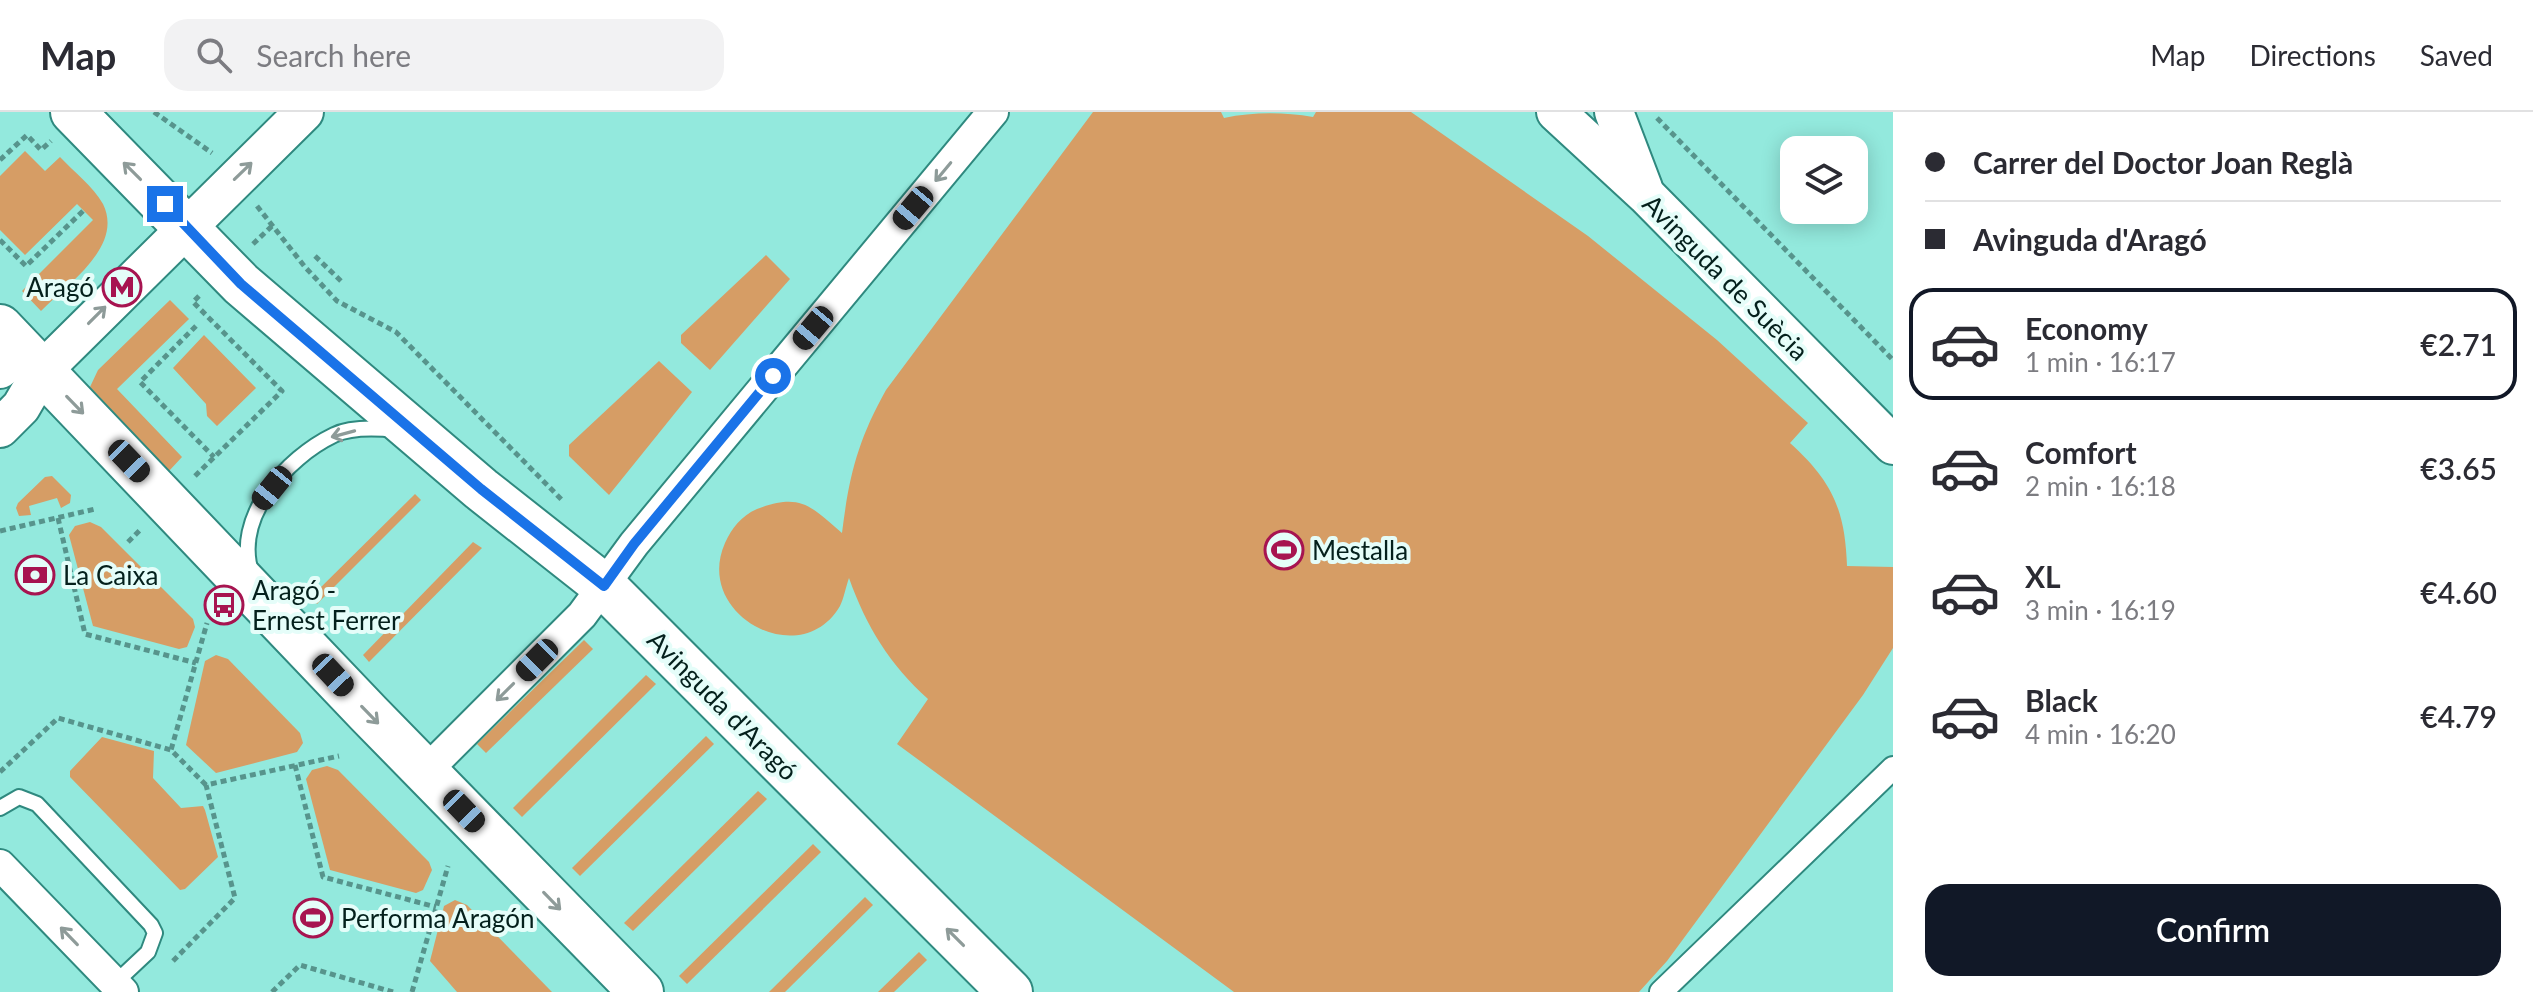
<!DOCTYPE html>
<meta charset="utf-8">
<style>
body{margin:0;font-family:Lato,sans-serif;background:#f2f2f3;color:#2b2b33;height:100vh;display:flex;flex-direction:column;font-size:30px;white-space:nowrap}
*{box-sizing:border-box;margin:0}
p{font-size:26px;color:#7c7c81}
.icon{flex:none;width:44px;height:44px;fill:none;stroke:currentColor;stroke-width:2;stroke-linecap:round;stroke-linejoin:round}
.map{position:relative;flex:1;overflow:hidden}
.side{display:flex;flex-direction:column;background:#fff;width:640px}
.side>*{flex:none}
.banner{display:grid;align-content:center;height:176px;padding:0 32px;background:#fff}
.buttons{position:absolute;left:1780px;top:24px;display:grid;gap:16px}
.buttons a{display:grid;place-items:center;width:88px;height:88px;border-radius:16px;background:#fff;box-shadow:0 4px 20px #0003;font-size:40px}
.end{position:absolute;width:36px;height:36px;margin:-18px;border:10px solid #1a73e8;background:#fff;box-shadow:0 0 0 4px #fff}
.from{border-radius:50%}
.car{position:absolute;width:24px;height:48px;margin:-24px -12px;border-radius:10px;box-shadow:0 0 6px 2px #0007;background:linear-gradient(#222 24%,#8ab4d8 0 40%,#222 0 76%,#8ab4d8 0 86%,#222 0)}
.banner b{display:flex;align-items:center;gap:28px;height:76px;font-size:30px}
.banner b+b{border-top:2px solid #e1e1e2}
.banner i{width:20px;height:20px;background:#2b2b33}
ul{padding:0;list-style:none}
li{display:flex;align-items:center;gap:24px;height:112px;margin:0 16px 12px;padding:0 16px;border:4px solid transparent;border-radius:24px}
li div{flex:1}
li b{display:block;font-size:30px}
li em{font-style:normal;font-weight:600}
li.on{border-color:#111827}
li>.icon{width:72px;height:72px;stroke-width:1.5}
.cta{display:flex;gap:16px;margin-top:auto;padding:16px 32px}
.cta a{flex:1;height:92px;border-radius:24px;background:#111827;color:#fff;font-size:32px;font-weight:600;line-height:92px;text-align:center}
header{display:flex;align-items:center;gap:48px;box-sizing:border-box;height:112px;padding:0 40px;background:#fff;border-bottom:2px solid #e1e1e2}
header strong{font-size:38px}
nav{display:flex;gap:44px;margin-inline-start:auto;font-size:28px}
.search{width:560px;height:72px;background:#f2f2f3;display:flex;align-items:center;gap:20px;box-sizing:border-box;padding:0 28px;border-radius:24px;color:#7c7c81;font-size:30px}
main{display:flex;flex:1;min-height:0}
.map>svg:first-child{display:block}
.green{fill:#d69d65}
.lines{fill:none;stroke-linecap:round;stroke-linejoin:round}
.service-casing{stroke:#2f897f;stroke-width:18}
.pedestrian-casing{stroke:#2f897f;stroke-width:26}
.minor-casing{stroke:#2f897f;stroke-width:34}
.tertiary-casing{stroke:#2f897f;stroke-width:42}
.primary-casing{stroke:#2f897f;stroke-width:48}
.path{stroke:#57948c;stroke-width:5;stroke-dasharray:6 4;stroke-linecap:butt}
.service{stroke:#fff;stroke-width:14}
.pedestrian{stroke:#fff;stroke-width:22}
.minor{stroke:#fff;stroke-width:30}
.tertiary{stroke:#fff;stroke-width:38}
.primary{stroke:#fff;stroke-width:44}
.oneway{stroke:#8e9b99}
.route{stroke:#1a73e8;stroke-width:10}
.labels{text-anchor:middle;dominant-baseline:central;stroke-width:8;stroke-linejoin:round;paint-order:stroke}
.street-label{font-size:26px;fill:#04201c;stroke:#e5fdf9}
.poi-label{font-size:26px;fill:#04201c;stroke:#e5fdf9;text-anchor:start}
</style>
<header>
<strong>Map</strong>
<div class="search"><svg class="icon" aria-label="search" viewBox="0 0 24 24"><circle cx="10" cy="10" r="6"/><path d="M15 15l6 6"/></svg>Search here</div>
<nav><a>Map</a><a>Directions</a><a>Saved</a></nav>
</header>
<main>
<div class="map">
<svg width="1893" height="880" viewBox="0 0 1893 880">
<rect width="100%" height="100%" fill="#93e9dd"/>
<g class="green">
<path d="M1093 0H1221L1224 6C1253 0 1283 0 1313 5L1316 0H1411L1588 124 1717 228 1808 311 1790 331C1832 369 1845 397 1847 454L1893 455V536L1863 583 1667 849 1639 880H1234L897 632 928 587C890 553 866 514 849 466 846 474 844 486 840 494 801 561 693 503 725 431 732 416 741 404 757 397 802 380 811 395 842 421 849 364 858 328 886 278Z"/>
<path d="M25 39 45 59 60 45C74 60 93 74 103 92 124 135 67 172 41 199L22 179 93 108 77 92 25 143 0 118V64Z"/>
<polygon points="766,143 790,167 710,258 681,231 681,223"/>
<polygon points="170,188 189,207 117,277 182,345 169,359 90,275 98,258"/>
<polygon points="204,223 256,276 217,314 207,304 206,292 173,256"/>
<polygon points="659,249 692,280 609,383 569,344 569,333"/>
<polygon points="52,364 71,383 70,391 61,396 57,386 29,394 31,403 19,404 16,396 18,391 45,365"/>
<polygon points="415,382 421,388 317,492 311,485"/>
<polygon points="90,410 101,415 193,507 195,515 187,535 179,537 93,514 69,423 75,414"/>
<polygon points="473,430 482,436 369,550 363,543"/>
<polygon points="584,528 593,537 486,641 477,632"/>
<polygon points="216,543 228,547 300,621 303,631 297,640 216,661 186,633 205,549"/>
<polygon points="646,563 656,572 522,705 513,696"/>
<polygon points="706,624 714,632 580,764 572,756"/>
<polygon points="102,625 154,639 153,666 181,696 203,694 205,698 218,745 185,777 180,778 70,665 70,659"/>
<polygon points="327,654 338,658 429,750 432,758 423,778 416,781 330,758 306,667 312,658"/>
<polygon points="758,679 767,687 633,819 624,811"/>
<polygon points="813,732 821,740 687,872 679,864"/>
<polygon points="865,785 873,793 785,880 769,880"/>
<polygon points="455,788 467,793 552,880 457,880 430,849 444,794"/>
<polygon points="919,840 927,848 894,880 878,880"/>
</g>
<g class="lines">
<g class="service-casing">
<g id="service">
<path d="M252 463C232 406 286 346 334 323 351 315 377 316 396 318"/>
<polyline points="0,696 19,685 37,692 151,813 155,821 148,840 115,871"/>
</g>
</g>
<g class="pedestrian-casing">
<polyline id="pedestrian" points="1661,880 1893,656"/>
</g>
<g class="minor-casing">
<g id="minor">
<polyline points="426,659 582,503 634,432 993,0"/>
<polyline points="0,753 123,880"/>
</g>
</g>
<g class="tertiary-casing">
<g id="tertiary">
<polyline points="1556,0 1646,83 1893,333"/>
<polyline points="1614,0 1643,76"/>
<polyline points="0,257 21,237"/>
<polyline points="0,316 21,295 42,259 304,0"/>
</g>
</g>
<g class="primary-casing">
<g id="primary">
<polyline points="73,0 241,172 481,377 604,474 1010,880"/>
<polyline points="0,215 369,602 641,880"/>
</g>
</g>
<g class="path">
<polyline points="154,0 212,41"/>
<polyline points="1657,6 1893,248"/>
<polyline points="0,48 27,23 41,38 51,29"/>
<polyline points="257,94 305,155 337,189 396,220 564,390"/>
<polyline points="0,128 26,154 84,98"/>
<polyline points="253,132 273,113"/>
<polyline points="315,144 342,170"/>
<polyline points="196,214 140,270 214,345"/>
<polyline points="195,364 282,279 193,190 200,183"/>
<polyline points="58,406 85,522 196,551"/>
<polyline points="0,419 95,397"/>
<polyline points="128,430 142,416"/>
<polyline points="295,653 323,765 436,795"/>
<polyline points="0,660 58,606 171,638"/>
<polyline points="206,673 171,638 207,511"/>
<polyline points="173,849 235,786 206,673 339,644"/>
<polyline points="272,880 300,853 393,880"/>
<polyline points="412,880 448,754"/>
</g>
<use href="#service" class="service"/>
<use href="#pedestrian" class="pedestrian"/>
<use href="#minor" class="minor"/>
<use href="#tertiary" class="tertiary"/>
<use href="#primary" class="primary"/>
</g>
<defs><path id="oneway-shaft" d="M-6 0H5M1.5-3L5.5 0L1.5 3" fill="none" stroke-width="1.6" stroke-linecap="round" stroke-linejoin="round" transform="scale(2)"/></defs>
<g class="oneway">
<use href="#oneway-shaft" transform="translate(132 59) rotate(-135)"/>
<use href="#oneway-shaft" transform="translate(243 59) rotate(-44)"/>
<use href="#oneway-shaft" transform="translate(943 60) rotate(130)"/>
<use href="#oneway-shaft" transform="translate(97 203) rotate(-45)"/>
<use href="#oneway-shaft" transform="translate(75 293) rotate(46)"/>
<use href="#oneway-shaft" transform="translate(343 322) rotate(165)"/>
<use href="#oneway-shaft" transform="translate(505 580) rotate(135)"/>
<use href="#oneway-shaft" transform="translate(370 603) rotate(46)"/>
<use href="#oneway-shaft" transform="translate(552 789) rotate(46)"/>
<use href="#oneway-shaft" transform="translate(69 824) rotate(-134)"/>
<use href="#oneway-shaft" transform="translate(955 825) rotate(-135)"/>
</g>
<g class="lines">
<polyline class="route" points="165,92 241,172 481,377 604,474 634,432 773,264"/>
</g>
<defs>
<g id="metro-ring" transform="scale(2)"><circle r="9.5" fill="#e5fdf9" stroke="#a71450" stroke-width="1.5"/><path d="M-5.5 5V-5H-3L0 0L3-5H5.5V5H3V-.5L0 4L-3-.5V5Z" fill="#a71450"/></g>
<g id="stadium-ring" transform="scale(2)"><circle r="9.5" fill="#e5fdf9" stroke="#a71450" stroke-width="1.5"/><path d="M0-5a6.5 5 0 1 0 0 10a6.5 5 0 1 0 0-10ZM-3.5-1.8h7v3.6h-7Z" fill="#a71450"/></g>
<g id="bank-ring" transform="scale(2)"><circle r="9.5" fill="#e5fdf9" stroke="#a71450" stroke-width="1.5"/><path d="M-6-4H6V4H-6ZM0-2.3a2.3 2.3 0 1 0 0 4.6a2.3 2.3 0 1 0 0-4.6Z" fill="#a71450"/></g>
<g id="bus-ring" transform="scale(2)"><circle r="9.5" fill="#e5fdf9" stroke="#a71450" stroke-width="1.5"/><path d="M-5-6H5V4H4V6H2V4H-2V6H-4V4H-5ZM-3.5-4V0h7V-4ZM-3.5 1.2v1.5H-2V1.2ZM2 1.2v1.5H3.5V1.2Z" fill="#a71450"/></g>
</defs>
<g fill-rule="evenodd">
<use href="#metro-ring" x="122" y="175"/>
<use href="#stadium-ring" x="1284" y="438"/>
<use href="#bank-ring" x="35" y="463"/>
<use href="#bus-ring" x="224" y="493"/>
<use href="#stadium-ring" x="313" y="806"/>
</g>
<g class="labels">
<g class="street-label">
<text transform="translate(1726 165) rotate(45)">Avinguda de Suècia</text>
<text transform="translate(723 593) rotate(45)">Avinguda d'Aragó</text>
</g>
<g class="poi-label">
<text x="94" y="175" text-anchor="end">Aragó</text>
<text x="1312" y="438">Mestalla</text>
<text x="63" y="463">La Caixa</text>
<text x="252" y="478">Aragó -<tspan x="252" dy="30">Ernest Ferrer</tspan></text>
<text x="341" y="806">Performa Aragón</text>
</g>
</g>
</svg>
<div class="buttons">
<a><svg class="icon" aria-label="layers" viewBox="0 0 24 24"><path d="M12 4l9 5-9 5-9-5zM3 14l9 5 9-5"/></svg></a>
</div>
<i class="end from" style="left:773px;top:264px"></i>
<i class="end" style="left:165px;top:92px"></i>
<i class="car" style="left:913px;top:96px;rotate:220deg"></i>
<i class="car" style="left:813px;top:216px;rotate:220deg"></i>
<i class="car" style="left:129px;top:349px;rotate:136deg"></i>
<i class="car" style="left:272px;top:376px;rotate:219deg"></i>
<i class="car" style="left:537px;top:548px;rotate:225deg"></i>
<i class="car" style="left:333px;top:563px;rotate:137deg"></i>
<i class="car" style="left:464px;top:699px;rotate:136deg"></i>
</div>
<section class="side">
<div class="banner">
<b><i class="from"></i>Carrer del Doctor Joan Reglà</b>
<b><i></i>Avinguda d'Aragó</b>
</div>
<ul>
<li class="on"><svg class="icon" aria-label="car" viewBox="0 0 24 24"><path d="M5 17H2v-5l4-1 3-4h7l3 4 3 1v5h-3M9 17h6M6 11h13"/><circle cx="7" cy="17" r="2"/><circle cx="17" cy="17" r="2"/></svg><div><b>Economy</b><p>1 min · 16:17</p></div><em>€2.71</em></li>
<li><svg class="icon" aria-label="car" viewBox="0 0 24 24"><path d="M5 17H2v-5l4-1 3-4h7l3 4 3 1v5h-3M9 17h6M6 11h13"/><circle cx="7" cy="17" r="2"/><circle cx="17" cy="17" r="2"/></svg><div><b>Comfort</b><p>2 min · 16:18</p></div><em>€3.65</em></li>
<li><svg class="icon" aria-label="car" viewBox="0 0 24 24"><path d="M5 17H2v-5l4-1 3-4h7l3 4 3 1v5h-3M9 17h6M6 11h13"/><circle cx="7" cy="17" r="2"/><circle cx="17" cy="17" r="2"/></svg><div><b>XL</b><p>3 min · 16:19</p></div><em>€4.60</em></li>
<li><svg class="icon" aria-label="car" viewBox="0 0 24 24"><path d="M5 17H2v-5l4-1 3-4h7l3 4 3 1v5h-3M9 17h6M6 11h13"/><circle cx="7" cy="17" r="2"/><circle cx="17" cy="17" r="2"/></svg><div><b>Black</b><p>4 min · 16:20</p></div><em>€4.79</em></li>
</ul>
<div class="cta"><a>Confirm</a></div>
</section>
</main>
